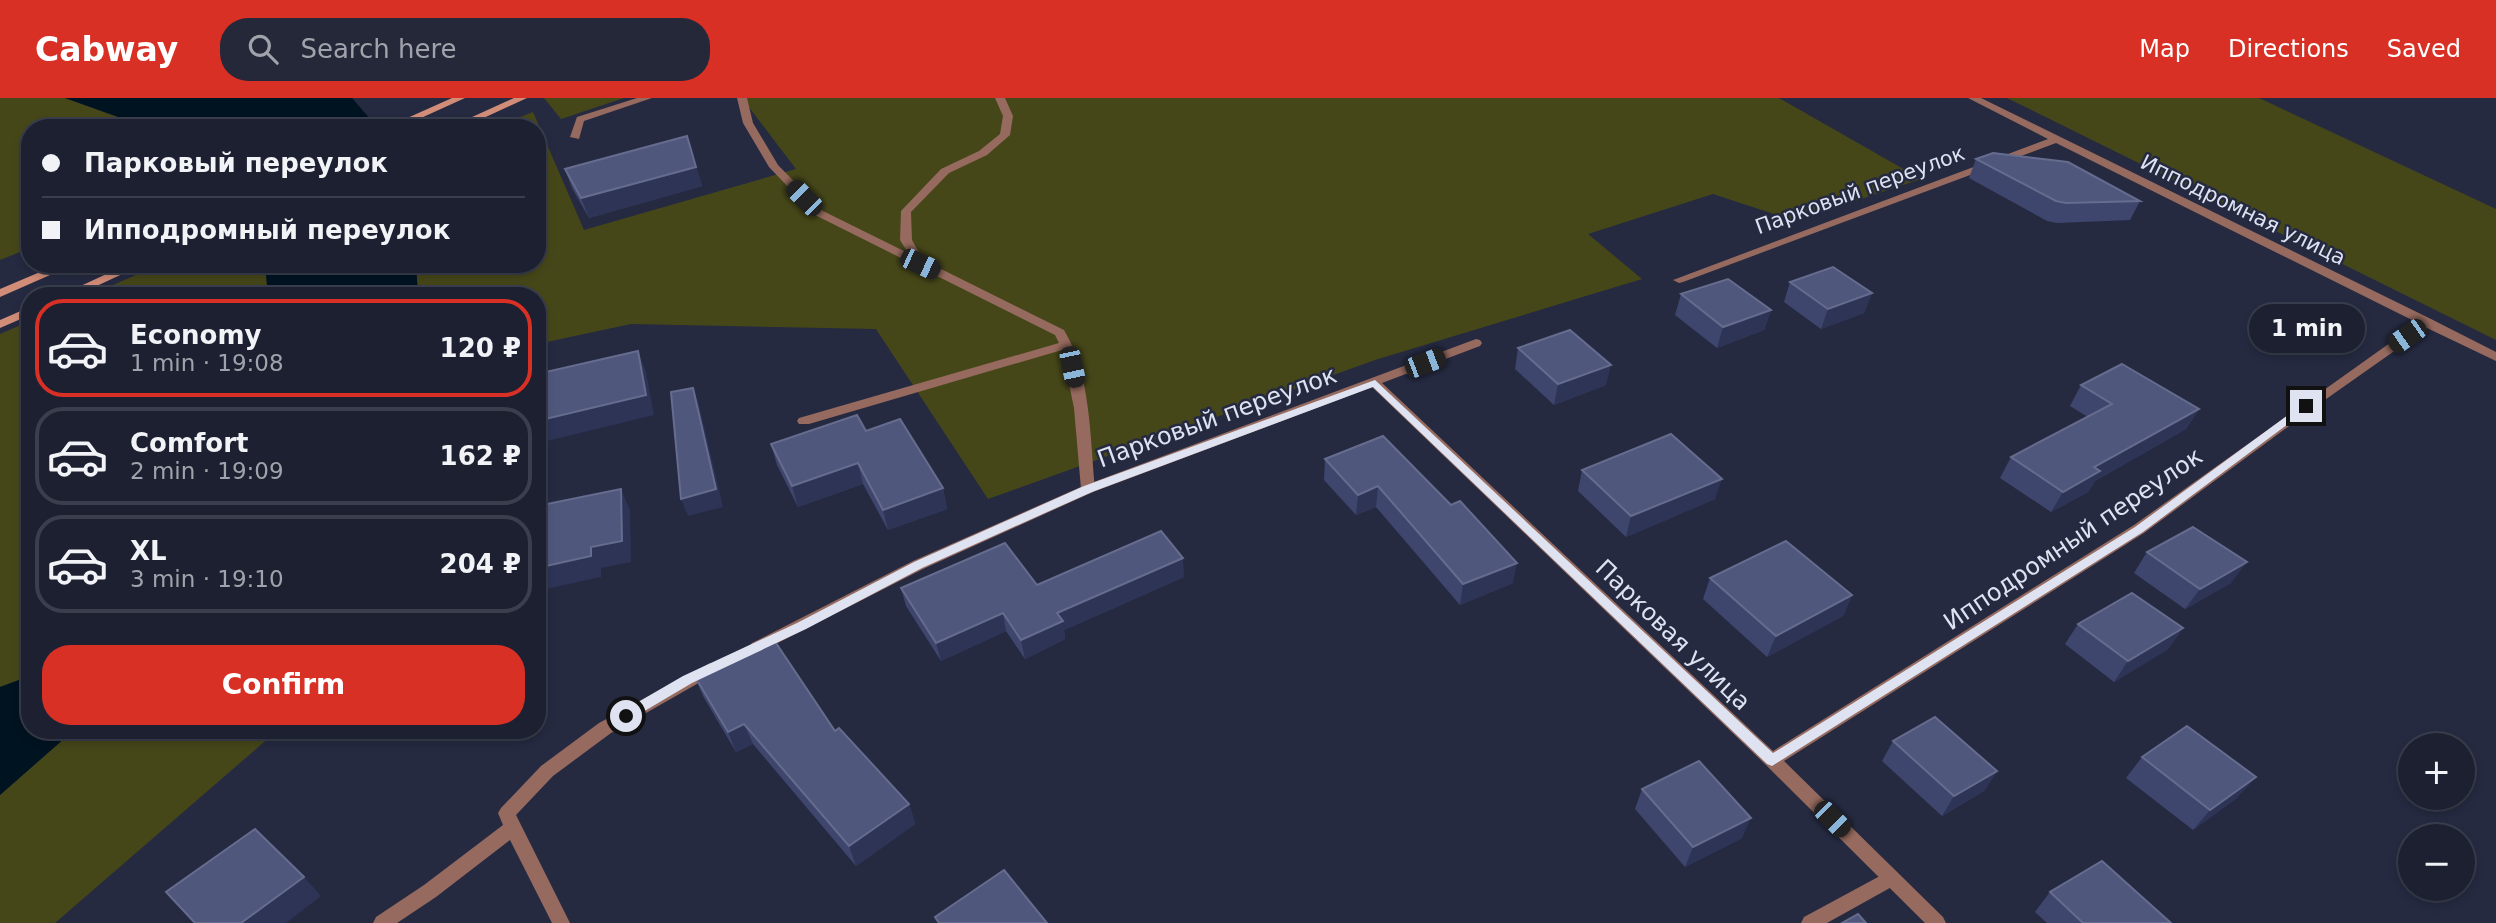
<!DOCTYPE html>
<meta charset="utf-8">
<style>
body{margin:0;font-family:"DejaVu Sans",sans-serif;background:#252839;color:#f1f3f6;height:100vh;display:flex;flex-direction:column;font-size:26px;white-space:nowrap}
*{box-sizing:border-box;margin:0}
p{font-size:23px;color:#a0a3ab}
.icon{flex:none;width:38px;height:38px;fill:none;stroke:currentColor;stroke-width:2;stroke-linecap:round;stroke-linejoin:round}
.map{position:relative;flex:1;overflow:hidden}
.side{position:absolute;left:21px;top:189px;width:525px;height:452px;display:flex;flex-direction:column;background:#1c2031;border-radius:28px;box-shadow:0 4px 10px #0003,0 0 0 2px #3a3e4d}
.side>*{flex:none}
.top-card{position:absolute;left:21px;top:21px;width:525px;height:154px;border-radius:28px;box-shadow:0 4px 10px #0003,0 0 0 2px #3a3e4d;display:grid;align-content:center;height:154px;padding:0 21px;background:#1c2031}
.fabs{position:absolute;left:2398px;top:635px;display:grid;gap:14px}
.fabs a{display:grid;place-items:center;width:77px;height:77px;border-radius:50%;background:#1c2031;box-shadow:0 4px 10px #0003,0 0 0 2px #3a3e4d;font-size:35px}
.end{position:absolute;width:32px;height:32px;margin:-16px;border:9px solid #dee2f1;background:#111;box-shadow:0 0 0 4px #111}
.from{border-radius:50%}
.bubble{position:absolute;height:49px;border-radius:24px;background:#1c2031;box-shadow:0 4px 10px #0003,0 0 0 2px #3a3e4d;font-size:23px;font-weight:800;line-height:49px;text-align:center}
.car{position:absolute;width:21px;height:42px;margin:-21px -10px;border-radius:9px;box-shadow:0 0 5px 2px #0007;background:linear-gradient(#222 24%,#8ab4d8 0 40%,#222 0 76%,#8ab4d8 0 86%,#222 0)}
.top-card b{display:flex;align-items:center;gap:24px;height:66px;font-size:26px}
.top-card b+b{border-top:2px solid #3a3e4d}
.top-card i{width:18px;height:18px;background:#f1f3f6}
ul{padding:12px 0 0;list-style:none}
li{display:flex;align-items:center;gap:21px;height:98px;margin:0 14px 10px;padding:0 7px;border:4px solid #3a3e4d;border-radius:28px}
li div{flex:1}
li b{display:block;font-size:26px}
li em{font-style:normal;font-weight:800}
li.active{border-color:#d93025}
li>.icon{width:63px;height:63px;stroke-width:1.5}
.action{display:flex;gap:14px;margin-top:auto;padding:14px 21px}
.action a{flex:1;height:80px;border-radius:28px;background:#d93025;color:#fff;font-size:28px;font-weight:800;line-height:80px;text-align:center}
header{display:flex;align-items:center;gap:42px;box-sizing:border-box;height:98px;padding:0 35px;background:#d93025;color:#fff}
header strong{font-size:33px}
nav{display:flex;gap:38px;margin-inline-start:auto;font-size:24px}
.search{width:490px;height:63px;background:#252839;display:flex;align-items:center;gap:18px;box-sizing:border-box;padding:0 24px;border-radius:28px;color:#a0a3ab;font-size:26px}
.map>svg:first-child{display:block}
.green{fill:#464719}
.water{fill:#001321}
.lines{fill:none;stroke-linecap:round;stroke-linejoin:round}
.lane{fill:#966a5e;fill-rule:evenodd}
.street{fill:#966a5e;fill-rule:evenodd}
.secondary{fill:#d28d79;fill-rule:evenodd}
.wall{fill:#3e466e}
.shaded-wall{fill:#2d3456}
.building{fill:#4f577c;stroke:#666c8e;stroke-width:2}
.route{fill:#dee2f1}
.labels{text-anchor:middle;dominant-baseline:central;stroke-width:5;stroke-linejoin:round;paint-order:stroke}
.far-street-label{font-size:21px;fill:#dee2f1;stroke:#252a41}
.street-label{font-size:24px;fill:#dee2f1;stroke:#252a41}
</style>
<header>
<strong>Cabway</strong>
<div class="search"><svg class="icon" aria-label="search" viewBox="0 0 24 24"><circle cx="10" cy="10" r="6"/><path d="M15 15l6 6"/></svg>Search here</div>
<nav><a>Map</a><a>Directions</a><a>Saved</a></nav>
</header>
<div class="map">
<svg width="2496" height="825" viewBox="0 0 2496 825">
<rect width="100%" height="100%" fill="#252a41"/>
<g class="green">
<polygon points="0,0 65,0 149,30 30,30 30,150 0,162"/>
<polygon points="544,0 624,0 561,21"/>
<polygon points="742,0 1779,0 1921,81 1795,123 1713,96 1588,136 1642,181 1375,262 988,401 876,231 631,226 537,246 537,198 418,198 416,166 537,166 537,30 493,30 533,14 584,132 796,71"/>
<polygon points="2007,0 2259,0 2496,111 2496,242"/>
<polygon points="161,166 265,166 268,198 88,198"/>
<polygon points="30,223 30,578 0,589 0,236"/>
<polygon points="74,632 278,632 55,825 0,825 0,697"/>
</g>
<g class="water">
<polygon points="65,0 352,0 378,30 149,30"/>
<polygon points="265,166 416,166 418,198 268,198"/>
<polygon points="30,578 30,632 74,632 0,697 0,589"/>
</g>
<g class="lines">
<g class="lane">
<path d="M737 0H747L753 25 778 67 823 113 908 155 900 142 901 113 941 71 979 53 1000 36 1003 18 995 0H1005L1013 18 1010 37 987 57 949 75 911 114 912 142 923 162 1064 232C1091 277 1090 339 1095 391L1093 394 1088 396 1081 391 1074 310 1062 252 809 326H799L797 323 799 320 1059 245 1055 237 815 117 769 69 743 25Z"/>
<polygon points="1891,772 1897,774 1900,780 1897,786 1827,825 1801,825 1804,819"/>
</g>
<g class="street">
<polygon points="637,0 652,0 584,23 579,41 570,39 577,19"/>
<polygon points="1968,0 1981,0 2431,221 2496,254 2496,263 2427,230 2312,311 2144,435 1784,663 1943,819 1946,825 1925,825 1766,667 1372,289 1093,394 923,471 762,553 752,553 749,549 752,545 913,463 1083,388 1476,241 1480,242 1482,245 1480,248 1382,285 1773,653 2134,427 2418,225 2056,45 1683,184 1679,185 1673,182 2048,41"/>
<polygon points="710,565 716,567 718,571 716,575 611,635 553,678 516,717 570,825 552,825 510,742 436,799 397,825 373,825 376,819 424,787 503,727 498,715 501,710 541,668 599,625"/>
</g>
<g class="secondary">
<polygon points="452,0 465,0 399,30 385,30"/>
<polygon points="514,0 527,0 462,30 448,30"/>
<polygon points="59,166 75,166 0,199 0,191"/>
<polygon points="128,166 144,166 75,198 59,198"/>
<polygon points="30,209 30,217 0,230 0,222"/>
</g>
</g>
<g class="wall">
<polygon points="687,38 702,88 589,120 572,90 565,71"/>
<polygon points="1976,61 2140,103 2130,122 2057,125 2047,123 1969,80"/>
<polygon points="1790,184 1872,195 1864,215 1821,231 1784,204"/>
<polygon points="1681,196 1771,212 1764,232 1717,250 1675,217"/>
<polygon points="1518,250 1606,287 1554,307 1515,271"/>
<polygon points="2081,287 2199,311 2186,331 2095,383 2088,394 2051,414 2000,380 2011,359 2088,319 2070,308"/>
<polygon points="866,333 943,390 947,411 888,432 863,386 798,409 777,367 771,346"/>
<polygon points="1383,338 1513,485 1460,507 1376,409 1356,417 1324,382 1325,361"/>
<polygon points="1582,372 1715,401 1626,439 1578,393"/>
<polygon points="2147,454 2231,485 2185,511 2134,475"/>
<polygon points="1184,479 1064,532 1065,541 1025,561 1006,533 941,563 906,508 901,490 1037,487"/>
<polygon points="1710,480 1852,497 1843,518 1767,559 1703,501"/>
<polygon points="2078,526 2183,530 2168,551 2114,584 2065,546"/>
<polygon points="694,577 909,706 915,726 856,768 753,646 736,654 703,598"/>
<polygon points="1893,643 1997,673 1984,693 1942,718 1882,663"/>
<polygon points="2142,659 2238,699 2193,732 2126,680"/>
<polygon points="1642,691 1742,740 1685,769 1635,711"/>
<polygon points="2050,794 2171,825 2047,825 2035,814"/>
</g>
<g class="shaded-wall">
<polygon points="687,38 702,88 589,120 581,100"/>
<polygon points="1872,195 1864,215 1821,231 1828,211"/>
<polygon points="1771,212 1764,232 1717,250 1723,229"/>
<polygon points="638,253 646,274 654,317 543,344 537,332 537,323"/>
<polygon points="1611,267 1606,287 1554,307 1558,286"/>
<polygon points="693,290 699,307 723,409 688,418 681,401"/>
<polygon points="2199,311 2186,331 2095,383 2088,394 2051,414 2063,394 2094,369"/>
<polygon points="858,365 863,386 798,409 792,388"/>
<polygon points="1722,381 1715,401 1626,439 1631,418"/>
<polygon points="1378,388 1376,409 1356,417 1358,397"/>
<polygon points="943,390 947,411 888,432 883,412"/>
<polygon points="621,391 630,412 631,464 601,470 601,479 541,492 537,486 537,470"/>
<polygon points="1183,460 1184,479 1064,532 1065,541 1025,561 1021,542 1057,515"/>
<polygon points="2247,464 2231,485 2185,511 2200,491"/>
<polygon points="1517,465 1513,485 1460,507 1463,486"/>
<polygon points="1852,497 1843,518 1767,559 1776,538"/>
<polygon points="1003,515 1006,533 941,563 936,545"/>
<polygon points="2183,530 2168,551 2114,584 2128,563"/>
<polygon points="744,626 753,646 736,654 728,634"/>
<polygon points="381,632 399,632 384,636"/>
<polygon points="1997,673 1984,693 1942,718 1954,698"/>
<polygon points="2256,679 2238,699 2193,732 2210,712"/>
<polygon points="909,706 915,726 856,768 849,748"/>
<polygon points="1751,720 1742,740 1685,769 1693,749"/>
<polygon points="304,779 321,798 286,825 241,825"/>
</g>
<g class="building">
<polygon points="687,38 696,69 581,100 565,71"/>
<polygon points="1993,55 2068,64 2140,103 2066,105 2056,103 1976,61"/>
<polygon points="1833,169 1872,195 1828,211 1790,184"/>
<polygon points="1728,181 1771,212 1723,229 1681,196"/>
<polygon points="1570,232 1611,267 1558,286 1518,250"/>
<polygon points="638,253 646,297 537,323 537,276"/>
<polygon points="2122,266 2199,311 2094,369 2100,373 2063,394 2011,359 2112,306 2081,287"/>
<polygon points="693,290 716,391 681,401 671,294"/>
<polygon points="857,317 866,333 900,321 943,390 883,412 858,365 792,388 771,346"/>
<polygon points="1671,336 1722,381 1631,418 1582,372"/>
<polygon points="1383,338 1451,407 1460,403 1517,465 1463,486 1378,388 1358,397 1325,361"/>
<polygon points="621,391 622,443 591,449 591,458 537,470 537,408"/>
<polygon points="2193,429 2247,464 2200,491 2147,454"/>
<polygon points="1161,433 1183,460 1057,515 1063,523 1021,542 1003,515 936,545 901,490 1005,445 1037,487"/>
<polygon points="1786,443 1852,497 1776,538 1710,480"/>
<polygon points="2132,495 2183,530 2128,563 2078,526"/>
<polygon points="772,539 835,633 839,630 909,706 849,748 744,626 728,634 694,577"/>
<polygon points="1935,619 1997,673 1954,698 1893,643"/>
<polygon points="2187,628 2256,679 2210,712 2142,659"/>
<polygon points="1699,663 1751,720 1693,749 1642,691"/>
<polygon points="255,731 304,779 241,825 195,825 166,794"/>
<polygon points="2102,763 2171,825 2083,825 2050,794"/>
<polygon points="1004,772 1047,825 939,825 935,819"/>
<polygon points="1858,816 1866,825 1842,825"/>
</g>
<polygon class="route" points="1375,282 1773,655 2135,429 2303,306 2312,308 2143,434 1772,668 1767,666 1373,289 1092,394 922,470 806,531 692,585 631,621 626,623 619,618 621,614 683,578 797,525 914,464 1084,388"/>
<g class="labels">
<g class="far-street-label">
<text transform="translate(1860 92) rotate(-20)">Парковый переулок</text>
<text transform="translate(2243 112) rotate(26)">Ипподромная улица</text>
</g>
<g class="street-label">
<text transform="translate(1217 319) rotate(-20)">Парковый переулок</text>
<text transform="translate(2073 441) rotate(-34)">Ипподромный переулок</text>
<text transform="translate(1673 537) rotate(44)">Парковая улица</text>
</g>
</g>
</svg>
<div class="fabs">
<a>+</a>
<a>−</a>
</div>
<i class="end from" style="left:626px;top:618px"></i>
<i class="end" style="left:2306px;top:308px"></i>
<div class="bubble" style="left:2249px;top:206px;width:116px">1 min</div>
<i class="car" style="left:804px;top:100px;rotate:315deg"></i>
<i class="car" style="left:920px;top:166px;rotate:115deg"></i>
<i class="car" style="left:2407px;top:238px;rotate:235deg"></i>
<i class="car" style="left:1425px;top:265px;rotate:69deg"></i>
<i class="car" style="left:1072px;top:269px;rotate:168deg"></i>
<i class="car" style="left:1832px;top:721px;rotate:135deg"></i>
<div class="top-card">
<b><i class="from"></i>Парковый переулок</b>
<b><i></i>Ипподромный переулок</b>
</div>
<section class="side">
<ul>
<li class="active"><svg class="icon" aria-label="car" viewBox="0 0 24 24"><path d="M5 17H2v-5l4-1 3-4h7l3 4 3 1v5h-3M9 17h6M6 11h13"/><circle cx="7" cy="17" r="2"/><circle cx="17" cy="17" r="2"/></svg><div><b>Economy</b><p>1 min · 19:08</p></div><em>120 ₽</em></li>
<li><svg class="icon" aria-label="car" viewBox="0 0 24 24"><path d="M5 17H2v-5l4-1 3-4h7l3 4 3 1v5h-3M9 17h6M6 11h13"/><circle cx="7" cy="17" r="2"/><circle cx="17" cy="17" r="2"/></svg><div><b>Comfort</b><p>2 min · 19:09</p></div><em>162 ₽</em></li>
<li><svg class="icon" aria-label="car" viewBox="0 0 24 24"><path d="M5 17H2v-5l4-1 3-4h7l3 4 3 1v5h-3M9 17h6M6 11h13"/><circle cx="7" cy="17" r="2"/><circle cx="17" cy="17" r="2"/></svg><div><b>XL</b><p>3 min · 19:10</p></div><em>204 ₽</em></li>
</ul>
<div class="action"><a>Confirm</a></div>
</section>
</div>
